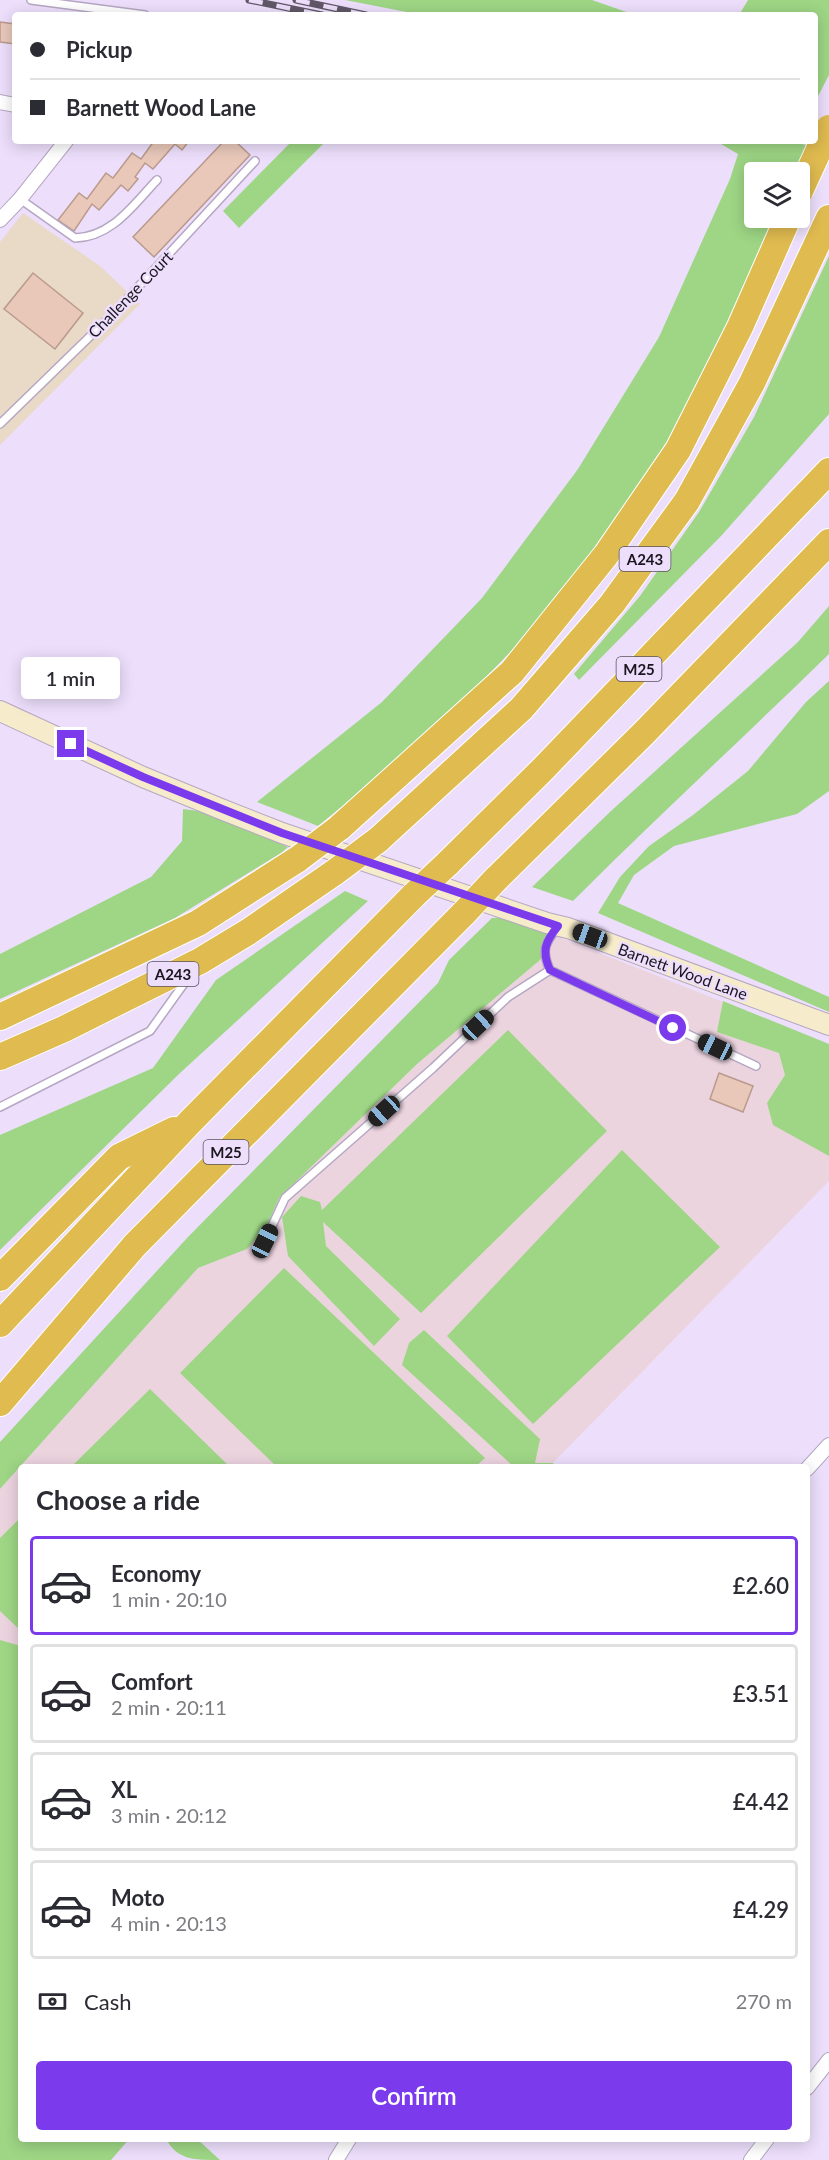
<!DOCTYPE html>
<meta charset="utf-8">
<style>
body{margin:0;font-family:Lato,sans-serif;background:#f7f7f7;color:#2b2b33;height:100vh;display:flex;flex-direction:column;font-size:22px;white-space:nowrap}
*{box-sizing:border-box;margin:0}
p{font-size:20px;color:#7c7c81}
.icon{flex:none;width:33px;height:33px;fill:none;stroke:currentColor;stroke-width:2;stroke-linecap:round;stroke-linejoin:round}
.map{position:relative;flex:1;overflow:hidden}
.drawer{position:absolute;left:18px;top:1464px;width:792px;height:678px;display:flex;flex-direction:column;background:#fff;border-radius:6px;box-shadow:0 3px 15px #0003}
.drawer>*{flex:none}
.guide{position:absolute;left:12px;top:12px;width:806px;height:132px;border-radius:6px;box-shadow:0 3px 15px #0003;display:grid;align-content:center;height:132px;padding:0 18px;background:#fff}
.controls{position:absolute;left:744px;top:162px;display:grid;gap:12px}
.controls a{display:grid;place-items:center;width:66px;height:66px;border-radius:6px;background:#fff;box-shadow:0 3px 15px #0003;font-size:30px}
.end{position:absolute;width:27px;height:27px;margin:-14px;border:8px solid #7c3aed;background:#fff;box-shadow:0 0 0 3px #fff}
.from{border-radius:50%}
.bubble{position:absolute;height:42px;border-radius:6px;background:#fff;box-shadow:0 3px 15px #0003;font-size:20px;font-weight:600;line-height:42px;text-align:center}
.car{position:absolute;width:18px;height:36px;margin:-18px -9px;border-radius:8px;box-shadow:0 0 4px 2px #0007;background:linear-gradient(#222 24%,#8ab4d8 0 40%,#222 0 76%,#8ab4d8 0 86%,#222 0)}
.guide b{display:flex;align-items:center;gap:21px;height:57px;font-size:22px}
.guide b+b{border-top:2px solid #e1e1e2}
.guide i{width:15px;height:15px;background:#2b2b33}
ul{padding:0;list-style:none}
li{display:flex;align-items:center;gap:18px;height:99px;margin:0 12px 9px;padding:0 6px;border:3px solid #e1e1e2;border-radius:6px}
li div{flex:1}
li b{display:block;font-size:22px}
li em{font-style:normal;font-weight:600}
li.selected{border-color:#7c3aed}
li>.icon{width:54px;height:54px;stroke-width:1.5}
h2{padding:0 18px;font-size:27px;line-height:72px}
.pay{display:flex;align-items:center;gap:15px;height:66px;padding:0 18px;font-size:22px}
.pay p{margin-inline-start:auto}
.action{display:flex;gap:12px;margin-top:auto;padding:12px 18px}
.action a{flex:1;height:69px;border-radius:6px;background:#7c3aed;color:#fff;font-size:24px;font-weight:600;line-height:69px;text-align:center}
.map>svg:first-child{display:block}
.commercial{fill:#e9d9c7}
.education{fill:#ecd4df}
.green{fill:#9ed685}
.building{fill:#e9c8ba;stroke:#b99a8c;stroke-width:1.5}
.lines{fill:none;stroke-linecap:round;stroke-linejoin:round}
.lane-casing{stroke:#b5a7c3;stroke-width:10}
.street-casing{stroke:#b5a7c3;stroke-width:16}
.secondary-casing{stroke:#b5a7c3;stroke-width:22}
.highway-casing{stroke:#fff;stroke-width:28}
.lane{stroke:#fff;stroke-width:7}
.street{stroke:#fff;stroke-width:14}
.secondary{stroke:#f6ebca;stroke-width:20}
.highway{stroke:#e0bb50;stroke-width:26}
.rail-casing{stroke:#605868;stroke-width:7}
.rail{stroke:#eddffc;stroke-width:4.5;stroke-dasharray:14;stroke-linecap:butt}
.highway-bridge-casing{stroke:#fff;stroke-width:28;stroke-linecap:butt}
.highway-bridge{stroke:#e0bb50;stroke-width:26}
.route{stroke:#7c3aed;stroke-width:8}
.labels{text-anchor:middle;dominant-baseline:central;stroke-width:5;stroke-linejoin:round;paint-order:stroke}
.shield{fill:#eddffc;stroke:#595261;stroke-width:1.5}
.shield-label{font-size:15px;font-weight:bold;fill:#1a151f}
.street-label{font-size:16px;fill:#1a151f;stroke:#eddffc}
</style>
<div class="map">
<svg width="829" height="2160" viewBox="0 0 829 2160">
<rect width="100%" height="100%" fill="#eddffc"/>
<polygon class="commercial" points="23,213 100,266 140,304 0,445 0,242"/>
<polygon class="education" points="557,936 829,1044 829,1181 549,1467 21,1467 21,2139 129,2139 111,2160 0,2160 0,1489 198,1268 247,1249 267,1226 278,1198 417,1064 540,960"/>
<g class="green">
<polygon points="345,0 592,0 635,15 422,15"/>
<polygon points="748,0 829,0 829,75 815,102 814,15 739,15"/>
<polygon points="292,141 326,141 239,228 223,211"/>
<polygon points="716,141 790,141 806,145 796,172 754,172 754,218 780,218 720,348 652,475 543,618 431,734 318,826 257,802 382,702 482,598 578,469 659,337 730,179 738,154"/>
<polygon points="829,256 829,414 722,535 579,680 574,674 640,596 699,512 754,417"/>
<path d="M829 606V654C744 737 657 817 573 901L532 887 611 811 798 642Z"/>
<polygon points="829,681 829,791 797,814 674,846 634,875 618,903 829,997 829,1012 598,913 620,877 649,846 693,815 748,771 806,702"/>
<polygon points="183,809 206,812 288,847 281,853 175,918 0,999 0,954 151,877 182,841"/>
<polygon points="345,891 368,901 180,1073 0,1250 0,1135 153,1068 216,980"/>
<polygon points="509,917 557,936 540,960 417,1064 279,1198 267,1226 247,1249 198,1268 0,1489 0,1442 188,1237 438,983 449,960 492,918"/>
<polygon points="723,1001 829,1044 829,1156 773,1125 767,1103 785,1075 779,1053 717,1032"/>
<polygon points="508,1030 607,1131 421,1313 323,1222 326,1246 400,1319 374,1346 288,1256 282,1217 301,1196 320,1202 322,1210"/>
<polygon points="622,1150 720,1247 533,1424 447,1336"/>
<polygon points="284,1268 485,1458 475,1467 277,1467 180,1373"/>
<polygon points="424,1330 540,1439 535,1463 553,1463 555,1467 514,1467 402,1365 409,1343"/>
<polygon points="150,1389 230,1467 71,1467"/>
<polygon points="21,1517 21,1631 0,1611 0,1538"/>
<polygon points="0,1640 21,1646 21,2139 129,2139 111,2160 0,2160"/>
<path d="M166 2139H197L220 2160C193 2160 178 2160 166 2139Z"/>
</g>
<g class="building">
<polygon points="0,22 15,24 15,44 0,42"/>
<polygon points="154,141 189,141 182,150 175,144 153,169 145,163 135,177 138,179 128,191 121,185 99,210 92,204 74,231 58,220 79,193 87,199 106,173 113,178 132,153 141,159"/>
<polygon points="224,141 235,141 250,155 154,257 133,237"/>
<polygon points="33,273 83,313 55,349 4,309"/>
<polygon points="719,1073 753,1086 743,1112 710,1099"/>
</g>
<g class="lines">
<g class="lane-casing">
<g id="lane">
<polyline points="31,0 145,15"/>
<path d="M20 199 75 238C112 237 133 205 157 180"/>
<polyline points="0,424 114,313 255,161"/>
<path d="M557 928C545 943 541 951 550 970L756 1066"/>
<polyline points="0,1107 150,1031 188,978"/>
<polyline points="265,1241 285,1198 433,1068 508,997 550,970"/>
</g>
</g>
<g class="street-casing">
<g id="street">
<polyline points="0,102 15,105"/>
<polyline points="0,220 20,199 66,141"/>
<polyline points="807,1469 829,1445"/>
<polyline points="807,2088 829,2060"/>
<polyline points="336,2160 349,2139"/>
<polyline points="751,2160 767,2139"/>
</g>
</g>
<g class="secondary-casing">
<polyline id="secondary" points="0,711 143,777 221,809 282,833 547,923 568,928 829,1025"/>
</g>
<g class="highway-casing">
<g id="highway">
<polyline points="339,828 512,672 606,555 678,450 740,327 788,218"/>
<polyline points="378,840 521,709 612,604 687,501 752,383 829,218"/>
<polyline points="447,864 543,769 829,471"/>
<polyline points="495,880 644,733 829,542"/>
<polyline points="0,1017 198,923 298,859"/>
<polyline points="0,1057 64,1029 200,961 248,932 335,872"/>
<polyline points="0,1278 119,1157 174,1130"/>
<polyline points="0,1324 190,1122 414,895"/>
<polyline points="0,1403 135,1245 465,912"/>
</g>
</g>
<use href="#lane" class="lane"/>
<use href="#street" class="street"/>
<use href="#secondary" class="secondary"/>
<use href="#highway" class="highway"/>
<g class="rail-casing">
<g id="rail">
<polyline points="249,0 322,15"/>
<polyline points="296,0 366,15"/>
<polyline points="814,128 829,133"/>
<polyline points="814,138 829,143"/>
</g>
</g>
<use href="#rail" class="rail"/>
<g class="highway-bridge-casing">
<g id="highway-bridge">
<polyline points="800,191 829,128"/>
<polyline points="298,859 339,828"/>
<polyline points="335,872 378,840"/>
<polyline points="414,895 447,864"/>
<polyline points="465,912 495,880"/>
</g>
</g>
<use href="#highway-bridge" class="highway-bridge"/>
</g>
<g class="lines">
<path class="route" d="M71 744 143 777 282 833 558 926C546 941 541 950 550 970L673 1028"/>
</g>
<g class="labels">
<g class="shield">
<rect x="619.5" y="547" width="51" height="24" rx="4.5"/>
<rect x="616.5" y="657" width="45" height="24" rx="4.5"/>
<rect x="147.5" y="962" width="51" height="24" rx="4.5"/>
<rect x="203.5" y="1140" width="45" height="24" rx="4.5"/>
</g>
<g class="shield-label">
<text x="645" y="559">A243</text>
<text x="639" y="669">M25</text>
<text x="173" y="974">A243</text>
<text x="226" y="1152">M25</text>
</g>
<g class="street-label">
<text transform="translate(130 294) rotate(-46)">Challenge Court</text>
<text transform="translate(683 971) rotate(20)">Barnett Wood Lane</text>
</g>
</g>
</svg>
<div class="controls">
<a><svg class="icon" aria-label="layers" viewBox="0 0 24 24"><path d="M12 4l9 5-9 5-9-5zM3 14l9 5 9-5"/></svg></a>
</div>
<i class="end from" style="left:673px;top:1028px"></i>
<i class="end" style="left:71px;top:744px"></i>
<div class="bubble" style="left:21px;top:657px;width:99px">1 min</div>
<i class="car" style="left:590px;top:936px;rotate:290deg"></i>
<i class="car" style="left:478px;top:1025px;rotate:47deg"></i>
<i class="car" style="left:715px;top:1047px;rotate:295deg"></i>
<i class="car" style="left:384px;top:1111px;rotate:228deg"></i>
<i class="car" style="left:265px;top:1241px;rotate:26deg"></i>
<div class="guide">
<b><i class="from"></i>Pickup</b>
<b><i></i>Barnett Wood Lane</b>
</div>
<section class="drawer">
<h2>Choose a ride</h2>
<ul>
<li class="selected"><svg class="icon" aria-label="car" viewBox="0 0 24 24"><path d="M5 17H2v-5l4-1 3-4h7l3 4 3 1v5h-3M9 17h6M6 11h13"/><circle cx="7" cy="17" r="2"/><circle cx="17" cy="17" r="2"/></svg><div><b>Economy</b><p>1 min · 20:10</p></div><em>£2.60</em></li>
<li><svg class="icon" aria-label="car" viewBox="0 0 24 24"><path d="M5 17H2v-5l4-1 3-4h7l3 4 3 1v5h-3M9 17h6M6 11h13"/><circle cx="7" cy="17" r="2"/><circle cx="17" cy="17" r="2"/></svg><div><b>Comfort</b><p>2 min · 20:11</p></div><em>£3.51</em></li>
<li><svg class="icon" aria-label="car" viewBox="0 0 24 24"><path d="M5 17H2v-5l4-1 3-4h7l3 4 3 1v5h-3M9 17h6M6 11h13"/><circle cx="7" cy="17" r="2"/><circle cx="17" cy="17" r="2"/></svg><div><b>XL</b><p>3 min · 20:12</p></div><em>£4.42</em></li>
<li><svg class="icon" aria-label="car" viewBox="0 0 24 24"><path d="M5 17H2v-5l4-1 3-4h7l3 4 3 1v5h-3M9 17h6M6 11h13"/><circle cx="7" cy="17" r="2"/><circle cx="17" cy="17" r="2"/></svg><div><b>Moto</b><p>4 min · 20:13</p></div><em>£4.29</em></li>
</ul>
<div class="pay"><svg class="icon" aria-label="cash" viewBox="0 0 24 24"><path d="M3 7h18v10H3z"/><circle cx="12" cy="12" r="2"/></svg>Cash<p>270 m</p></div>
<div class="action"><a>Confirm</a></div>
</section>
</div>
